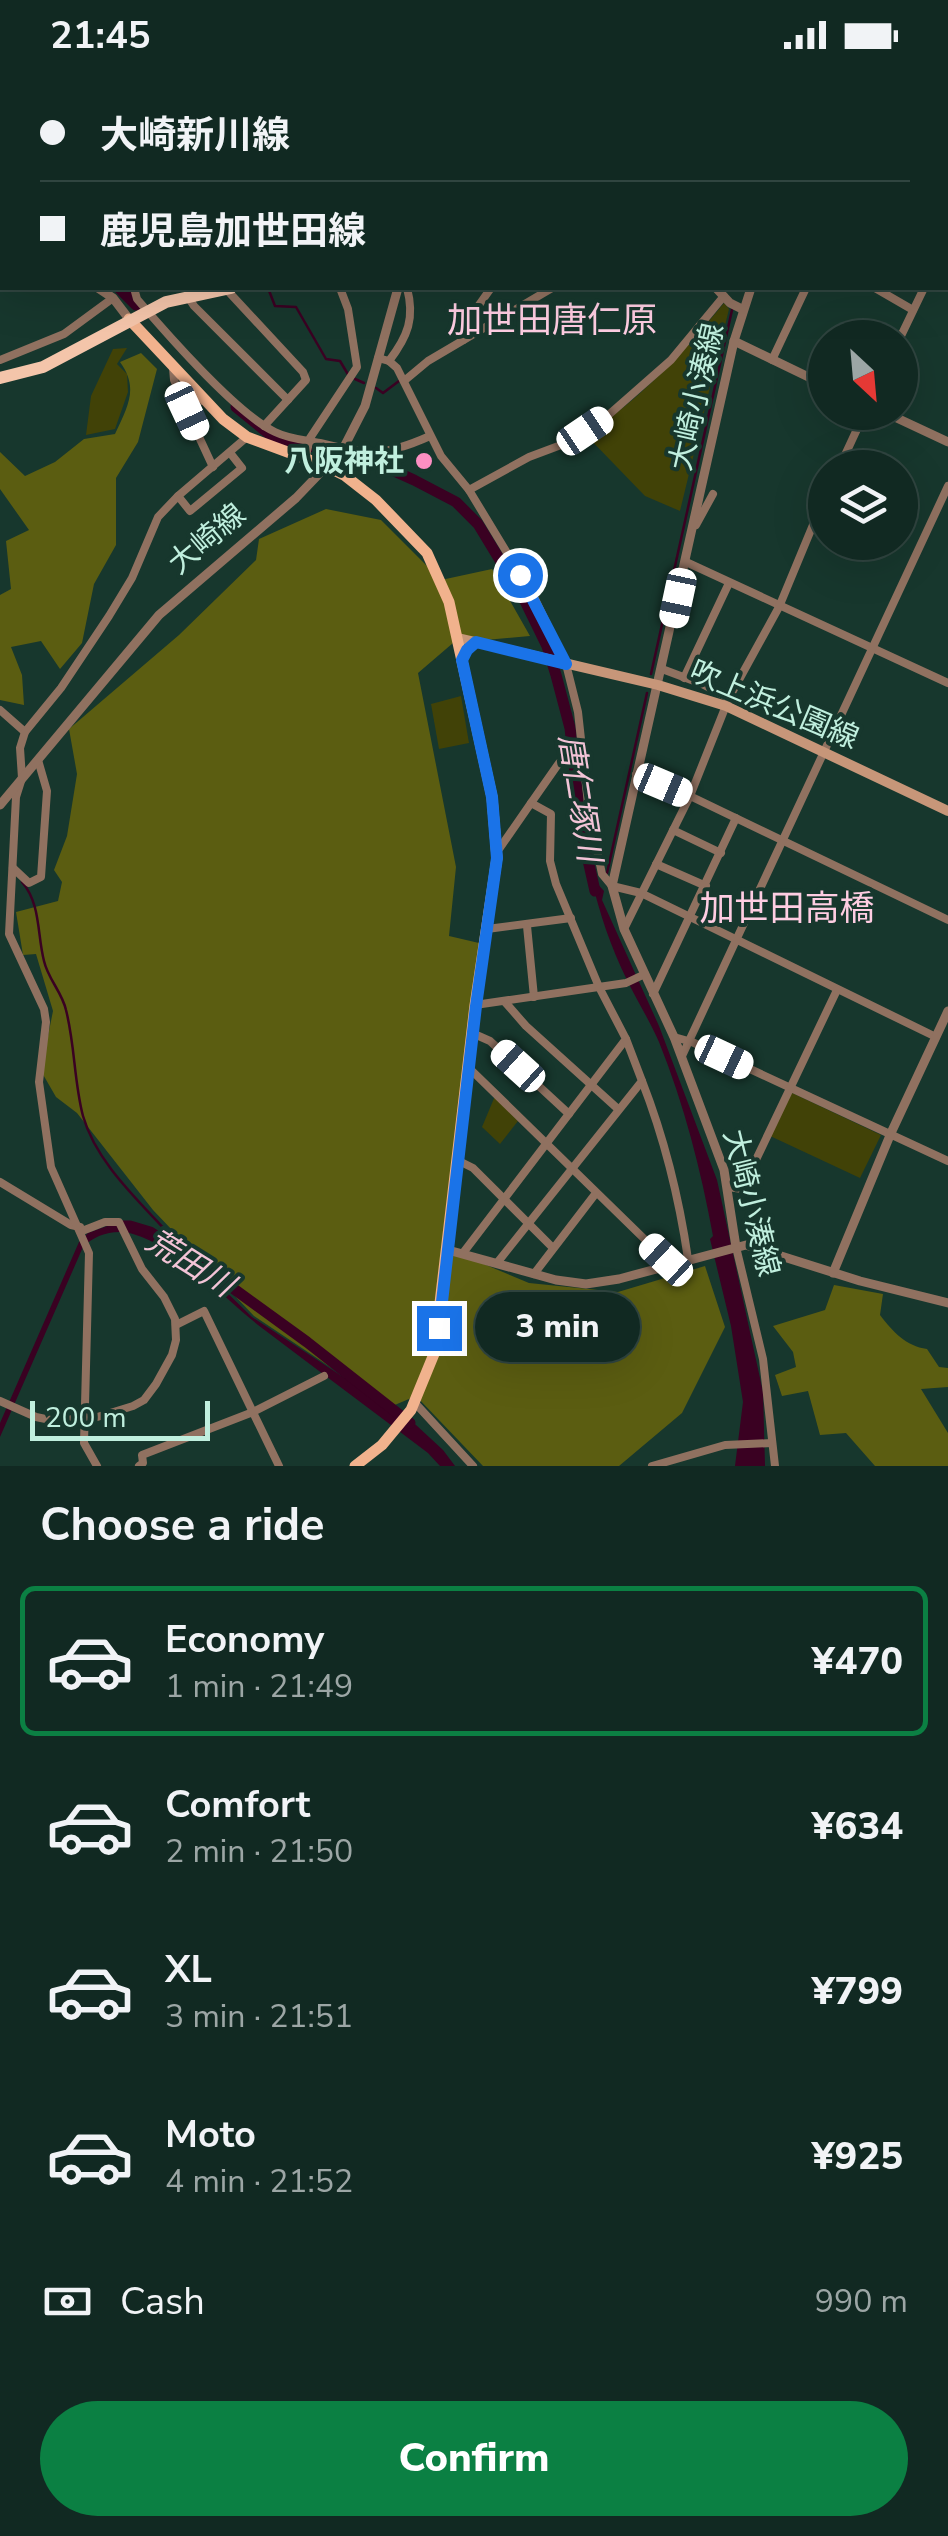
<!DOCTYPE html>
<meta charset="utf-8">
<style>
body{margin:0;font-family:"Nunito Sans","Noto Sans JP",sans-serif;background:#1a312a;color:#f1f3f6;height:100vh;display:flex;flex-direction:column;font-size:38px;white-space:nowrap}
*{box-sizing:border-box;margin:0}
p{font-size:32px;color:#9ca6a5}
.icon{flex:none;width:55px;height:55px;fill:none;stroke:currentColor;stroke-width:2;stroke-linecap:round;stroke-linejoin:round}
.map{position:relative;height:1396px;overflow:hidden}
.details{display:flex;flex-direction:column;background:#112922;flex:1}
.details>*{flex:none}
.guide{position:absolute;left:0px;top:0px;width:950px;height:220px;box-shadow:0 10px 40px #0002,0 0 0 2px #304540;display:grid;align-content:center;height:220px;padding:0 40px;background:#112922}
.needle{width:65px;rotate:154deg}
.fabs{position:absolute;left:808px;top:250px;display:grid;gap:20px}
.fabs a{display:grid;place-items:center;width:110px;height:110px;border-radius:50%;background:#112922;box-shadow:0 10px 40px #0002,0 0 0 2px #304540;font-size:50px}
.scale{position:absolute;left:30px;bottom:25px;width:180px;box-sizing:border-box;padding-left:10px;border:5px solid #c0efde;border-top:0;font-size:28px;line-height:35px;white-space:nowrap;color:#c0efde;-webkit-text-stroke:8px #17372d;paint-order:stroke}
.end{position:absolute;width:45px;height:45px;margin:-22px;border:12px solid #1a73e8;background:#fff;box-shadow:0 0 0 5px #fff}
.from{border-radius:50%}
.bubble{position:absolute;height:70px;border-radius:35px;background:#112922;box-shadow:0 10px 40px #0002,0 0 0 2px #304540;font-size:32px;font-weight:800;line-height:70px;text-align:center}
.car{position:absolute;width:30px;height:60px;margin:-30px -15px;border-radius:12px;box-shadow:0 0 8px 2px #0007;background:linear-gradient(#fff 24%,#345 0 40%,#fff 0 76%,#345 0 86%,#fff 0)}
.guide b{display:flex;align-items:center;gap:35px;height:95px;font-size:38px}
.guide b+b{border-top:2px solid #304540}
.guide i{width:25px;height:25px;background:#f1f3f6}
ul{padding:0;list-style:none}
li{display:flex;align-items:center;gap:30px;height:150px;margin:0 20px 15px;padding:0 20px;border:5px solid transparent;border-radius:15px}
li div{flex:1}
li b{display:block;font-size:38px}
li em{font-style:normal;font-weight:800}
li.current{border-color:#0b8043}
li>.icon{width:90px;height:90px;stroke-width:1.5}
h2{padding:0 40px;font-size:45px;line-height:120px}
.pay{display:flex;align-items:center;gap:25px;height:110px;padding:0 40px;font-size:38px}
.pay p{margin-inline-start:auto}
.primary-button{display:flex;gap:20px;margin-top:auto;padding:20px 40px}
.primary-button a{flex:1;height:115px;border-radius:60px;background:#0b8043;color:#fff;font-size:40px;font-weight:800;line-height:115px;text-align:center}
.status{display:flex;justify-content:space-between;align-items:center;height:70px;padding:0 50px;background:#112922;direction:ltr}
.status svg{height:28px;fill:currentColor}
.map>svg:first-child{display:block}
.green{fill:#414207}
.forest{fill:#5b5d11}
.water{fill:#3a0122}
.lines{fill:none;stroke-linecap:round;stroke-linejoin:round}
.stream{stroke:#3a0122;stroke-width:2.5}
.river{stroke:#3a0122;stroke-width:11}
.minor{stroke:#907160;stroke-width:8}
.tertiary{stroke:#907160;stroke-width:9}
.secondary{stroke:#c79679;stroke-width:10}
.primary{stroke:#f1b28d;stroke-width:11}
.trunk{stroke:#f4c5aa;stroke-width:12}
.route{stroke:#1a73e8;stroke-width:12}
.poi-dot{fill:#fc8fc2;stroke:#17372d;stroke-width:4}
.labels{text-anchor:middle;dominant-baseline:central;stroke-width:8;stroke-linejoin:round;paint-order:stroke}
.street-label{font-size:30px;fill:#c0efde;stroke:#17372d}
.poi-label{font-size:30px;font-weight:bold;fill:#c0efde;stroke:#17372d;text-anchor:end}
.water-label{font-size:32px;font-style:italic;fill:#f3c4d7;stroke:#17372d}
.quarter-label{font-size:35px;fill:#fecde2;stroke:#17372d}
</style>
<div class="status"><b>21:45</b><svg viewBox="0 0 49 12"><path d="M0 12V9h3v3zM5 12V6h3v6zM10 12V3h3v9zM15 12V0h3v12zM26 1h20v11H26zM47 4h2v5h-2z"/></svg></div>
<div class="map">
<svg width="948" height="1396" viewBox="0 0 948 1396">
<rect width="100%" height="100%" fill="#17372d"/>
<g class="green">
<path d="M724 233 729 239 680 441 645 426 586 365C641 329 682 284 724 233Z"/>
<polygon points="127,278 117,294 127,304 128,322 115,359 86,365 91,326 113,279"/>
<polygon points="461,626 469,673 439,679 431,634"/>
<polygon points="790,1022 881,1065 860,1108 768,1065"/>
<polygon points="495,1026 518,1051 500,1074 482,1057"/>
</g>
<g class="forest">
<path d="M141 283 157 299 138 372 116 408V475L94 514 82 573 60 599 41 571 11 577 22 605 24 635 0 630V525L11 519 6 471 29 460 0 419V382L25 406 55 392 84 369 115 364C128 336 139 318 120 292Z"/>
<polygon points="326,439 381,450 441,510 492,499 530,566 453,573 418,603 456,797 449,866 479,873 448,1179 529,1213 618,1222 705,1196 725,1257 682,1343 619,1396 483,1396 416,1326 390,1337 254,1246 153,1140 77,1043 56,1027 41,1001 53,941 36,884 23,885 16,842 58,831 62,812 54,800 67,766 77,704 69,659 179,565 256,490 259,469"/>
<path d="M834 1215 883 1224 880 1245C893 1262 906 1276 927 1279L939 1297 948 1298V1317L921 1319 948 1363V1396H875L846 1363 820 1365 808 1321 782 1326 775 1305 796 1297 793 1282 773 1256 825 1240Z"/>
</g>
<g class="water">
<path d="M591 807 604 821 602 830 659 956 717 1110 763 1322 765 1396H735L743 1332 731 1256 710 1169 713 1166C701 1100 684 1034 659 972 650 951 637 931 627 910 611 878 599 842 591 807Z"/>
<path d="M110 1155 130 1157 157 1170 213 1209 252 1247 416 1355 443 1380 455 1396H440L428 1383C373 1341 317 1300 262 1258 224 1229 179 1177 133 1164 115 1159 96 1164 83 1177L0 1367V1353L79 1172 88 1163Z"/>
</g>
<g class="lines">
<g class="stream">
<polyline points="268,218 275,236 296,237 326,289 340,291 349,306"/>
<polyline points="355,309 364,313"/>
<polyline points="376,318 383,323 399,311"/>
<polyline points="651,604 732,240"/>
<polyline points="607,803 647,623"/>
<path d="M22 812C41 834 37 864 44 891 48 909 62 922 66 940 75 975 74 1012 83 1046 96 1092 138 1130 169 1164L174 1178"/>
</g>
<g class="river">
<polyline points="0,130 2,132"/>
<polyline points="119,218 136,235"/>
<polyline points="236,337 273,367 372,391 414,410 456,432 478,454 526,533 547,576 556,605 570,658 581,759 595,821"/>
<polyline points="113,1156 130,1156 150,1162 190,1187 307,1272 410,1353"/>
</g>
<g class="minor">
<polyline points="71,0 74,2"/>
<polyline points="152,0 155,2"/>
<polyline points="826,0 829,2"/>
<polyline points="42,2 43,0"/>
<polyline points="179,2 183,0"/>
<polyline points="635,2 636,0"/>
<polyline points="0,65 2,66"/>
<polyline points="948,168 948,167"/>
<path d="M134 218 137 229C166 263 237 344 275 362 289 369 305 370 320 373 369 385 383 387 430 366"/>
<polyline points="875,218 913,240"/>
<polyline points="226,219 303,302 306,310 264,356"/>
<polyline points="188,227 194,236 288,330"/>
<polyline points="900,268 924,218"/>
<polyline points="463,270 462,259 491,218"/>
<polyline points="378,288 389,291 397,298 441,386 469,420 535,529 566,594 578,642 589,742 602,804 612,816 641,823 936,967"/>
<polyline points="0,290 64,264 113,228"/>
<polyline points="772,290 806,218"/>
<path d="M389 291C408 266 415 248 407 218"/>
<polyline points="173,298 174,310 187,341"/>
<polyline points="404,311 428,291 552,218"/>
<polyline points="204,328 187,341 213,397"/>
<polyline points="305,390 310,368 357,297 348,239 340,218"/>
<polyline points="839,398 865,342"/>
<polyline points="469,420 529,387 569,372 605,348 671,290 724,226"/>
<polyline points="178,426 190,441 242,398 231,384"/>
<polyline points="696,455 713,424"/>
<polyline points="686,492 948,613"/>
<polyline points="662,599 702,614 729,628"/>
<polyline points="684,608 729,513"/>
<polyline points="0,640 25,662"/>
<polyline points="636,704 690,726 948,850"/>
<polyline points="531,733 559,693"/>
<polyline points="673,760 721,783"/>
<polyline points="656,794 706,816"/>
<polyline points="13,798 29,813 41,807 47,721 38,690"/>
<polyline points="527,856 534,927"/>
<polyline points="487,859 571,848"/>
<polyline points="624,859 690,726 729,628 779,537 825,426"/>
<polyline points="653,924 736,748"/>
<polyline points="505,932 526,956 618,1039"/>
<polyline points="475,935 626,913 645,904"/>
<polyline points="472,963 490,971 569,1044"/>
<polyline points="674,967 692,972 948,1091"/>
<polyline points="682,986 948,416"/>
<polyline points="468,997 670,1194"/>
<path d="M642 1011C665 1070 679 1127 688 1189"/>
<polyline points="457,1090 473,1098 553,1178"/>
<polyline points="0,1112 71,1155 80,1157"/>
<polyline points="728,1117 742,1119 837,920"/>
<polyline points="736,1177 763,1289 775,1396"/>
<polyline points="463,1183 626,969 599,917 556,814 550,791 551,744 531,733 497,782"/>
<polyline points="497,1193 642,1011 626,969"/>
<polyline points="534,1204 596,1123"/>
<polyline points="176,1255 204,1241 279,1396"/>
<polyline points="0,1331 36,1347 60,1352 85,1346 94,1348 133,1336 144,1330 156,1314 172,1285 176,1270 175,1249 164,1227 142,1199 119,1152 105,1152 82,1161"/>
<polyline points="415,1333 473,1396"/>
<polyline points="97,1396 84,1373 89,1183 51,1097 39,1012 46,952 44,939 9,864 16,727 22,708 20,678 25,662 61,618 109,546 132,508 158,447 178,426 247,367"/>
<polyline points="139,1396 143,1393 142,1385 253,1342 324,1306"/>
<polyline points="652,1396 725,1375 772,1373"/>
</g>
<g class="tertiary">
<polyline points="523,0 528,2"/>
<polyline points="948,3 948,2"/>
<polyline points="0,175 2,176"/>
<polyline points="98,218 113,228 129,249"/>
<polyline points="716,218 730,233 742,239"/>
<polyline points="734,271 825,315"/>
<polyline points="884,342 948,372"/>
<polyline points="0,735 159,545 296,428 343,379 365,336 398,218"/>
<polyline points="736,1177 724,1100 674,967 624,859 612,816 734,271 751,218"/>
<polyline points="448,1180 556,1210 586,1214 619,1209 746,1175 860,1211 948,1233"/>
<polyline points="833,1203 891,1063 948,941"/>
</g>
<polyline class="secondary" points="458,568 658,615 726,636 948,741"/>
<polyline class="primary" points="129,249 223,349 247,367 328,397 344,405 376,430 427,483 449,532 492,727 497,788 475,935 434,1284 411,1340 382,1375 355,1396"/>
<g class="trunk">
<polyline points="461,2 462,0"/>
<polyline points="0,308 43,297 166,232 231,218"/>
</g>
</g>
<g class="lines">
<polyline class="route" points="439,1258 476,936 497,788 492,727 462,590 467,580 476,572 566,594 520,505"/>
</g>
<circle class="poi-dot" cx="424" cy="391" r="10"/>
<g class="labels">
<g class="street-label">
<text transform="translate(697 327) rotate(-77)">大崎小湊線</text>
<text transform="translate(207 469) rotate(-40)">大崎線</text>
<text transform="translate(774 635) rotate(23)">吹上浜公園線</text>
<text transform="translate(751 1133) rotate(76)">大崎小湊線</text>
</g>
<g class="poi-label">
<text x="404" y="391">八阪神社</text>
</g>
<g class="water-label">
<text transform="translate(580 728) rotate(81)">唐仁塚川</text>
<text transform="translate(190 1193) rotate(32)">荒田川</text>
</g>
<g class="quarter-label">
<text x="552" y="250">加世田唐仁原</text>
<text x="787" y="838">加世田高橋</text>
</g>
</g>
</svg>
<div class="fabs">
<a><svg class="needle" viewBox="-14 -14 28 28"><path d="M0-13l5 13h-10z" fill="#e53935"/><path d="M0 13l5-13h-10z" fill="#9ca6a5"/></svg></a>
<a><svg class="icon" aria-label="layers" viewBox="0 0 24 24"><path d="M12 4l9 5-9 5-9-5zM3 14l9 5 9-5"/></svg></a>
</div>
<div class="scale">200 m</div>
<i class="end from" style="left:520px;top:505px"></i>
<i class="end" style="left:439px;top:1258px"></i>
<div class="bubble" style="left:475px;top:1222px;width:165px">3 min</div>
<i class="car" style="left:187px;top:341px;rotate:155deg"></i>
<i class="car" style="left:585px;top:361px;rotate:56deg"></i>
<i class="car" style="left:678px;top:528px;rotate:192deg"></i>
<i class="car" style="left:663px;top:715px;rotate:113deg"></i>
<i class="car" style="left:724px;top:987px;rotate:115deg"></i>
<i class="car" style="left:518px;top:996px;rotate:312deg"></i>
<i class="car" style="left:666px;top:1190px;rotate:313deg"></i>
<div class="guide">
<b><i class="from"></i>大崎新川線</b>
<b><i></i>鹿児島加世田線</b>
</div>
</div>
<section class="details">
<h2>Choose a ride</h2>
<ul>
<li class="current"><svg class="icon" aria-label="car" viewBox="0 0 24 24"><path d="M5 17H2v-5l4-1 3-4h7l3 4 3 1v5h-3M9 17h6M6 11h13"/><circle cx="7" cy="17" r="2"/><circle cx="17" cy="17" r="2"/></svg><div><b>Economy</b><p>1 min · 21:49</p></div><em>¥470</em></li>
<li><svg class="icon" aria-label="car" viewBox="0 0 24 24"><path d="M5 17H2v-5l4-1 3-4h7l3 4 3 1v5h-3M9 17h6M6 11h13"/><circle cx="7" cy="17" r="2"/><circle cx="17" cy="17" r="2"/></svg><div><b>Comfort</b><p>2 min · 21:50</p></div><em>¥634</em></li>
<li><svg class="icon" aria-label="car" viewBox="0 0 24 24"><path d="M5 17H2v-5l4-1 3-4h7l3 4 3 1v5h-3M9 17h6M6 11h13"/><circle cx="7" cy="17" r="2"/><circle cx="17" cy="17" r="2"/></svg><div><b>XL</b><p>3 min · 21:51</p></div><em>¥799</em></li>
<li><svg class="icon" aria-label="car" viewBox="0 0 24 24"><path d="M5 17H2v-5l4-1 3-4h7l3 4 3 1v5h-3M9 17h6M6 11h13"/><circle cx="7" cy="17" r="2"/><circle cx="17" cy="17" r="2"/></svg><div><b>Moto</b><p>4 min · 21:52</p></div><em>¥925</em></li>
</ul>
<div class="pay"><svg class="icon" aria-label="cash" viewBox="0 0 24 24"><path d="M3 7h18v10H3z"/><circle cx="12" cy="12" r="2"/></svg>Cash<p>990 m</p></div>
<div class="primary-button"><a>Confirm</a></div>
</section>
